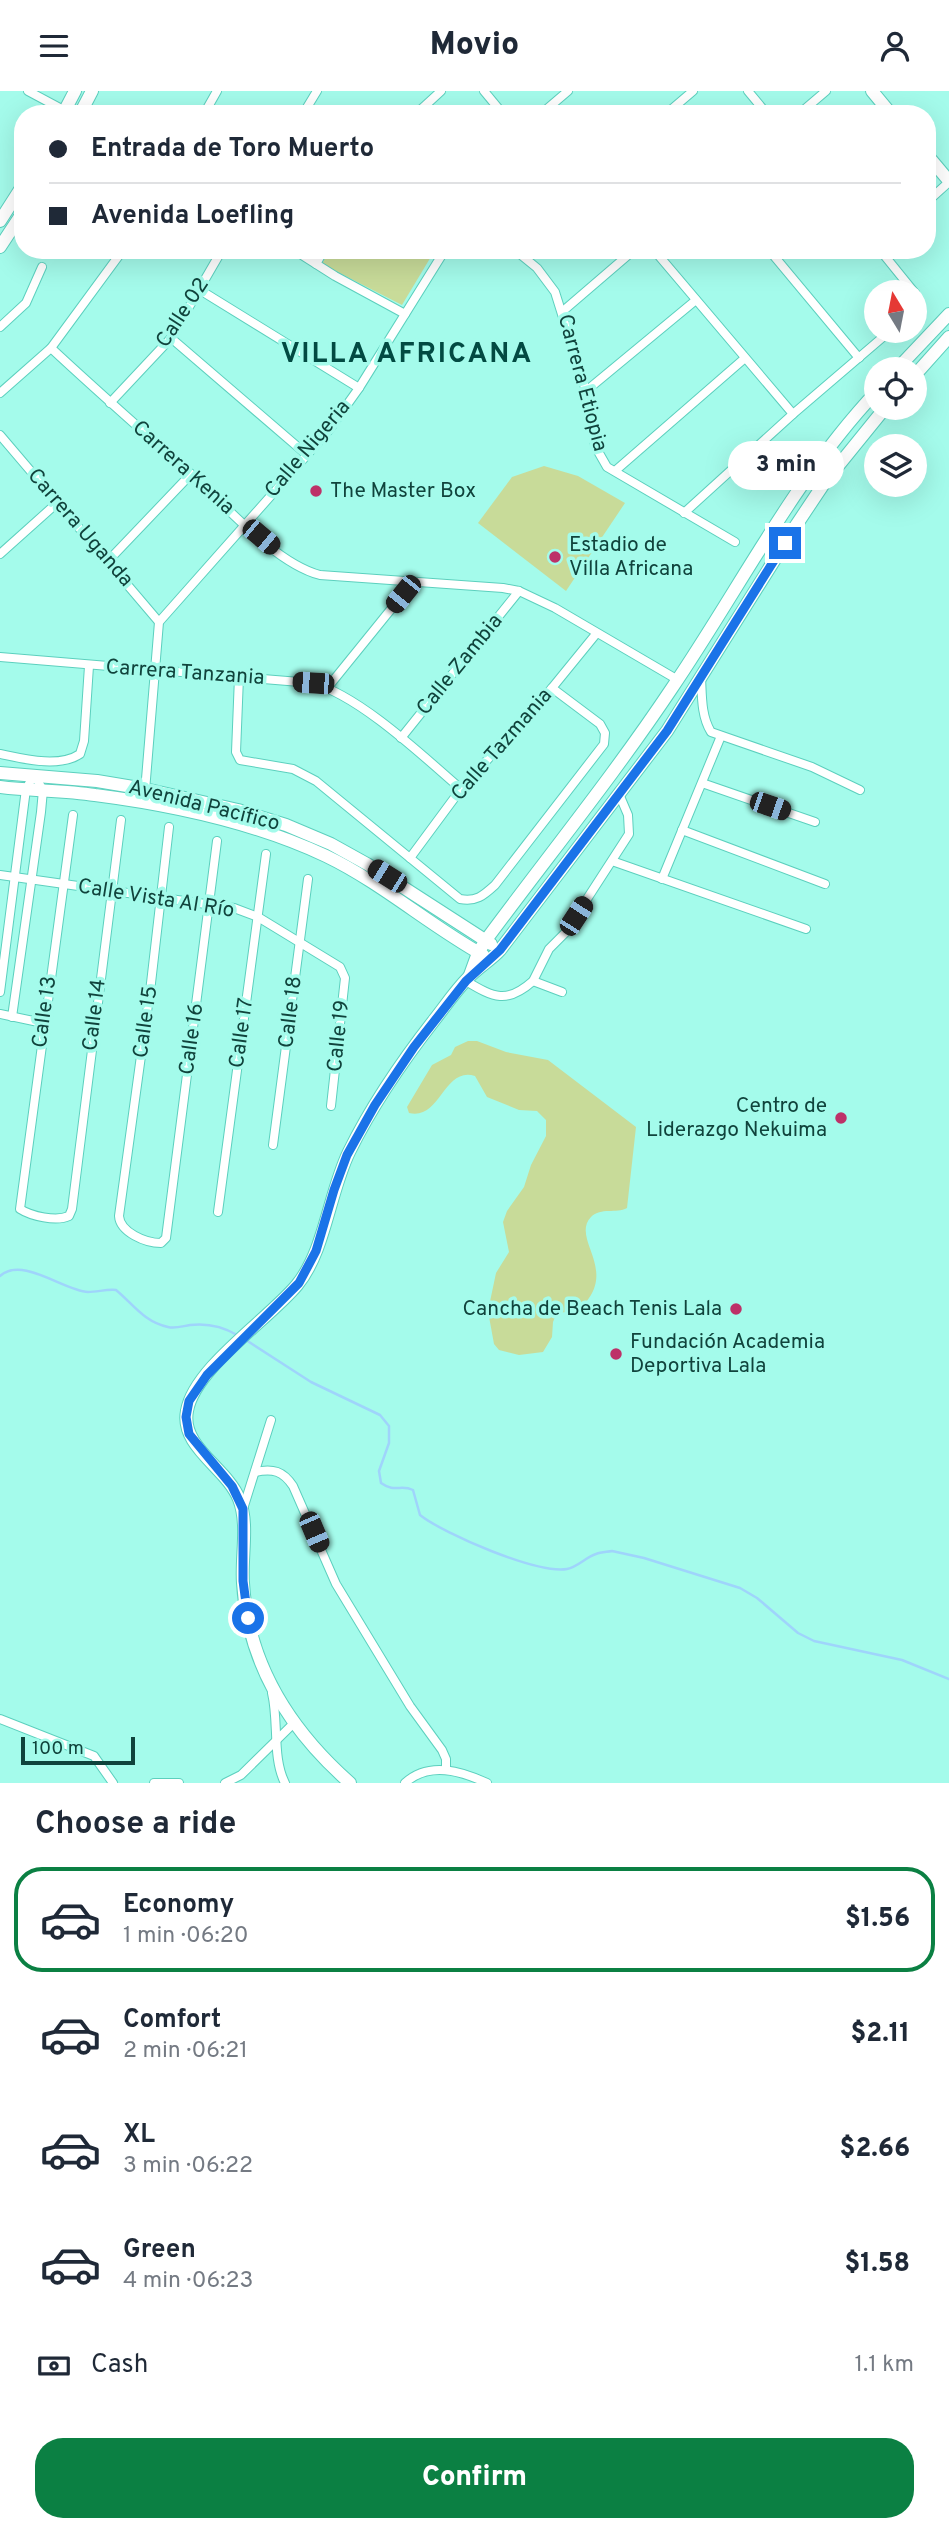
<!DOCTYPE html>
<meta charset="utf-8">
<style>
body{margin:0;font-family:Overpass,sans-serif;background:#f6f6f7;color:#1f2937;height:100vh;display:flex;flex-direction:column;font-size:26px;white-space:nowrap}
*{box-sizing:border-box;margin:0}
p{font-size:23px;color:#747a83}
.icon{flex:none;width:38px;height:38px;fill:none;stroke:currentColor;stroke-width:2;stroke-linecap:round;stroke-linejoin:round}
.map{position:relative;height:1692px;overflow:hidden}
.side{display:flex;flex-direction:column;background:#fff;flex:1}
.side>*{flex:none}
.guide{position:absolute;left:14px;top:14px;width:922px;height:154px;border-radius:28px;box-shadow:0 7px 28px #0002;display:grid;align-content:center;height:154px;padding:0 35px;background:#fff}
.needle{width:46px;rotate:350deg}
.fabs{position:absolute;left:864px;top:189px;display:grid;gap:14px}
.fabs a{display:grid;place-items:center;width:63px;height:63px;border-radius:50%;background:#fff;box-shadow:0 7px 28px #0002;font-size:35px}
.scale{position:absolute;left:21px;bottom:18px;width:114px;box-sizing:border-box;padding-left:7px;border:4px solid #10433c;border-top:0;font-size:19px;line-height:24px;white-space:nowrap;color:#10433c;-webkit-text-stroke:5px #a4fbeb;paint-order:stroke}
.end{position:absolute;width:32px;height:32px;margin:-16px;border:9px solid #1a73e8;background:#fff;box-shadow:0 0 0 4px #fff}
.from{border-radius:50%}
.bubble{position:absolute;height:49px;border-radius:24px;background:#fff;box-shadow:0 7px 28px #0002;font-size:23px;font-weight:800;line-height:49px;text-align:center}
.car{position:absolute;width:21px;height:42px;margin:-21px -10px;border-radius:9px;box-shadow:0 0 5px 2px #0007;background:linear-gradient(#222 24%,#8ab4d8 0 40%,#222 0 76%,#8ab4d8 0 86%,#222 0)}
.guide b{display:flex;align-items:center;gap:24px;height:66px;font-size:26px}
.guide b+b{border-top:2px solid #e0e1e3}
.guide i{width:18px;height:18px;background:#1f2937}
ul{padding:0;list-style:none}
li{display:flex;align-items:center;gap:21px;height:105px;margin:0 14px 10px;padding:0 21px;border:4px solid transparent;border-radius:28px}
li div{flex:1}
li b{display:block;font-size:26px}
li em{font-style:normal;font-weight:800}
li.selected{border-color:#0b8043}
li>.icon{width:63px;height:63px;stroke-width:1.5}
h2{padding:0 35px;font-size:32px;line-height:84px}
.pay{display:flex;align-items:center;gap:18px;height:77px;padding:0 35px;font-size:26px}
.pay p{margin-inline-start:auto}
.cta{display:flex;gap:14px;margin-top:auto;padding:14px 35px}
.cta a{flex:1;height:80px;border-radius:28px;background:#0b8043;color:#fff;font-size:28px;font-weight:800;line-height:80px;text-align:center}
header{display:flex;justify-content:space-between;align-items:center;height:91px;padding:0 35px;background:#fff;font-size:32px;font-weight:800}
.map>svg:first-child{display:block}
.green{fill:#c8db99}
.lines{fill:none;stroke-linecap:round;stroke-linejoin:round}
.stream{stroke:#9fd4fb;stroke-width:2.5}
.street-casing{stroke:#5cd0be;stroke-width:10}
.secondary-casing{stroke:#5cd0be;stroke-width:14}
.street{stroke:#fff;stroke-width:8}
.secondary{stroke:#fff;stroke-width:12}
.route{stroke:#1a73e8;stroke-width:9}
.poi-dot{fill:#bd3168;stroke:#a4fbeb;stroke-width:2.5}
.labels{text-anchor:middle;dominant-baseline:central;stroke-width:7;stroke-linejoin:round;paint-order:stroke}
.street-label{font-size:21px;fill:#10433c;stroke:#a4fbeb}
.poi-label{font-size:21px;fill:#10433c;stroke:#a4fbeb;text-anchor:start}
.district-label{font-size:28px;font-weight:bold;letter-spacing:2px;fill:#024a42;stroke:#a4fbeb}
</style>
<header><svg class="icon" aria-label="menu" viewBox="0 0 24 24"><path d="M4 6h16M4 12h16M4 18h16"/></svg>Movio<svg class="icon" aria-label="person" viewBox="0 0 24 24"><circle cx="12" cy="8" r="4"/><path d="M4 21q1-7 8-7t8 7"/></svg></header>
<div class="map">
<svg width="949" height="1692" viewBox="0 0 949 1692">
<rect width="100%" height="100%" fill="#a4fbeb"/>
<g class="green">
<polygon points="329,159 435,159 402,214 322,173"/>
<polygon points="544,375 578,385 625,412 566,500 478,432 512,386"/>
<path d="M468 950H477L506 961 548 969 636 1036 627 1117C616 1123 601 1116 591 1126 572 1146 612 1174 589 1207 585 1213 580 1219 572 1220 567 1222 562 1221 557 1221L553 1231 552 1246 543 1261 519 1264 499 1259 494 1253 488 1220 496 1182 509 1161 503 1131 507 1120 524 1096 531 1074 546 1045V1029L537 1020 519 1019 487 1006 475 985C444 975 440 1030 409 1022L407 1016 432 974 451 964 455 956Z"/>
</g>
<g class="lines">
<g class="stream">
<path d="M0 1185C23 1165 64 1200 88 1201 98 1201 106 1198 116 1199 133 1213 144 1231 168 1236 175 1238 183 1235 190 1234 207 1232 222 1235 237 1244"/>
<path d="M246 1249 311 1291 380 1324 389 1335V1352L379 1380 381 1392C395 1402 401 1393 413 1399L420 1424C444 1443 537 1483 567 1478 578 1476 586 1466 596 1463 601 1461 607 1461 612 1460L644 1467 740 1497 757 1507 798 1542 814 1550 902 1569 949 1588"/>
</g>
<g class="street-casing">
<g id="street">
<polyline points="28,0 71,23"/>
<polyline points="484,0 503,23"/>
<polyline points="748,0 767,23"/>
<polyline points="204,23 217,0"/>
<polyline points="303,23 317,0"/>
<polyline points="416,23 441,0"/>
<polyline points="541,23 568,0"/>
<polyline points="666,23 693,0"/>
<polyline points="799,23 826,0"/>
<polyline points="928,110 949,91"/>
<polyline points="294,159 335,185 405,223"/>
<polyline points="515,159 537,177 555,201 586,300 595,355 607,376 735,451"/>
<polyline points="654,159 793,323"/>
<polyline points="769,159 859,267"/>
<polyline points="880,159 914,201"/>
<polyline points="316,173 324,159"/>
<polyline points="200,199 359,297"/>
<polyline points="915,202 917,211 915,215"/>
<polyline points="563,220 634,159"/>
<polyline points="0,236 26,212 42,176"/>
<polyline points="171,247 306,363"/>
<path d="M51 257C97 300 144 341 191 383 225 414 275 472 320 484L503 497 519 500 555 517 678 589"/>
<polyline points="586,300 696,209"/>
<polyline points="0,302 51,257 123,159"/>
<polyline points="110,312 171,247 222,159"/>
<polyline points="0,344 159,531"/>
<polyline points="615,380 745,267"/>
<polyline points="684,422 793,323 890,240"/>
<polyline points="0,463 57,412"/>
<polyline points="108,470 191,383"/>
<path d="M0 566 312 592C359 604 424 666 461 698"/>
<path d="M239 586 236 661 240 669 293 678 316 690 460 808C476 811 483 805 495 794L604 653 605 642 600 633 552 597"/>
<path d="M701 586C702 604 701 625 711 641L812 676 860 699"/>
<polyline points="328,596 413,491"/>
<polyline points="401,647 519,500"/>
<path d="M0 663C24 668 59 677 80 663L84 650 89 575"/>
<polyline points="702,692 815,731"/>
<polyline points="144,712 159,531 329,339 359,297 445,159"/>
<path d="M73 724 20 1118C31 1125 56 1131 69 1125L72 1118 121 729"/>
<path d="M169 736 151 892 119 1125C120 1141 145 1152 161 1152L166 1147 217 750"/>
<polyline points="682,739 825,793"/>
<polyline points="410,767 461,698 552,597 596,543"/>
<polyline points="612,770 806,838"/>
<polyline points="0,784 234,817 258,826 340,876 345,887 331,1015"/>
<polyline points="662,788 721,645"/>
<path d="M466 890C494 907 507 913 533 890L562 901"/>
<polyline points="533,890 549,858 565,842 629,743 628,724 619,703"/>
<polyline points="0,901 26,698 34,684 43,699 41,721 12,926"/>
<polyline points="0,923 43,932"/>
<polyline points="273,1054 308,788"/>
<polyline points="218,1121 266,763"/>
<path d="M255 1381C273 1377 283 1380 293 1395L336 1493 410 1615 442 1659 446 1668V1679"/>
<polyline points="243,1418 271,1329"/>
<path d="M272 1602C279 1631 272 1667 285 1692"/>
<polyline points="0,1628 94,1665 113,1692"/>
<polyline points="154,1692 179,1692"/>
<polyline points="225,1692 241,1684 293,1633"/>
<path d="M405 1692C429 1670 461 1680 487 1692"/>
</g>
</g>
<g class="secondary-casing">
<g id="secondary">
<polyline points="872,0 891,23"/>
<polyline points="63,23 75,0"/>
<polyline points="80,23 92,0"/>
<polyline points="928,65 949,90"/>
<polyline points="0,130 23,94"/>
<polyline points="0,156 23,121"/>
<polyline points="897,278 949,223"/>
<polyline points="915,284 949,246"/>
<polyline points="0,682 97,690 145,698 238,719 286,734 331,753 367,773 491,853"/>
<path d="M0 696C31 700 64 699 95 704 173 714 254 731 326 765 382 792 429 834 483 864"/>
<path d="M470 884 478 862 486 849C548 765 614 684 672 597 740 497 794 388 877 300"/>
<path d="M350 1692C290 1639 248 1574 243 1492 241 1465 249 1433 239 1408 227 1377 180 1356 187 1320 194 1277 269 1228 297 1194 325 1160 329 1102 349 1061 372 1014 403 969 435 928 446 914 456 899 468 887 478 876 491 869 500 859L667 640 797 433 825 391 885 317"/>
</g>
</g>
<use href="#street" class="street"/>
<use href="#secondary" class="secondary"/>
</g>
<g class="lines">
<polyline class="route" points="248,1527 243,1490 243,1418 232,1395 189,1343 186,1326 189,1310 207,1284 299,1192 316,1160 334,1099 347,1064 375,1014 414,956 466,890 500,859 667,640 785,452"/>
</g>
<g class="poi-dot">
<circle cx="316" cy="400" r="7"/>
<circle cx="555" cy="466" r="7"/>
<circle cx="841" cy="1027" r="7"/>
<circle cx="736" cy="1218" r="7"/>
<circle cx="616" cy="1263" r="7"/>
</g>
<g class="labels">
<g class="street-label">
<text transform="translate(183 222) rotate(-57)">Calle 02</text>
<text transform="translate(582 292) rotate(75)">Carrera Etiopia</text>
<text transform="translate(308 358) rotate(-50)">Calle Nigeria</text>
<text transform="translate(183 377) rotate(42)">Carrera Kenia</text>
<text transform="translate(80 437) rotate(49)">Carrera Uganda</text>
<text transform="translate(460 574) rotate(-51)">Calle Zambia</text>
<text transform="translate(185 582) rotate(4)">Carrera Tanzania</text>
<text transform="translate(502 654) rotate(-49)">Calle Tazmania</text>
<text transform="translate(204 715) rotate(14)">Avenida Pacífico</text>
<text transform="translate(156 808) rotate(9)">Calle Vista Al Río</text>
<text transform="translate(45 921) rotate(-82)">Calle 13</text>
<text transform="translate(291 921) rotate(-83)">Calle 18</text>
<text transform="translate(95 924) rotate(-83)">Calle 14</text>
<text transform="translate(146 931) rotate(-82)">Calle 15</text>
<text transform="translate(242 942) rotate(-82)">Calle 17</text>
<text transform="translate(339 945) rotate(-84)">Calle 19</text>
<text transform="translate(192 948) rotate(-82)">Calle 16</text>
</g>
<g class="poi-label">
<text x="330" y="400">The Master Box</text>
<text x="569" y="454">Estadio de<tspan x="569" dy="24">Villa Africana</tspan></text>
<text x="827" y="1015" text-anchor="end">Centro de<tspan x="827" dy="24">Liderazgo Nekuima</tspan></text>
<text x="722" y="1218" text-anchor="end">Cancha de Beach Tenis Lala</text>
<text x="630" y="1251">Fundación Academia<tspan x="630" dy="24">Deportiva Lala</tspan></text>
</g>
<g class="district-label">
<text x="407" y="264">VILLA AFRICANA</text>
</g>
</g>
</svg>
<div class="fabs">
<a><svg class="needle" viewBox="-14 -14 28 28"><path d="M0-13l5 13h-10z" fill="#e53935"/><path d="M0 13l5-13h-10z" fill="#747a83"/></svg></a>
<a><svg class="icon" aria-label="locate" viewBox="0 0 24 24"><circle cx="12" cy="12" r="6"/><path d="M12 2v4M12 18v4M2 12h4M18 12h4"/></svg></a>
<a><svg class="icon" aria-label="layers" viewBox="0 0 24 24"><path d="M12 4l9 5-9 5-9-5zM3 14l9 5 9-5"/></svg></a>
</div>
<div class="scale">100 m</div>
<i class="end from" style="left:248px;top:1527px"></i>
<i class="end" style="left:785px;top:452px"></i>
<div class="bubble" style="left:728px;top:350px;width:116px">3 min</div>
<i class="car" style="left:261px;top:446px;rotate:130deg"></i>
<i class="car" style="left:403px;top:503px;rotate:219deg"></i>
<i class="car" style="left:313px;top:592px;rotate:274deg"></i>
<i class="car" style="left:770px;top:715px;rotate:109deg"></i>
<i class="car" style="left:387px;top:785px;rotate:302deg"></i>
<i class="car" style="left:576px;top:825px;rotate:33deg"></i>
<i class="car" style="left:314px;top:1441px;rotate:157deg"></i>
<div class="guide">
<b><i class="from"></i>Entrada de Toro Muerto</b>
<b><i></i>Avenida Loefling</b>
</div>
</div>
<section class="side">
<h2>Choose a ride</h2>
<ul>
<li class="selected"><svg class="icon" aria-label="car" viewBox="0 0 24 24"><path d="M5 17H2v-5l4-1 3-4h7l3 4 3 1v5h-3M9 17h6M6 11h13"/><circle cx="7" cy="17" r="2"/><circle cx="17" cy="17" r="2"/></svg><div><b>Economy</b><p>1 min · 06:20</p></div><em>$1.56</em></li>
<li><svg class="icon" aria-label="car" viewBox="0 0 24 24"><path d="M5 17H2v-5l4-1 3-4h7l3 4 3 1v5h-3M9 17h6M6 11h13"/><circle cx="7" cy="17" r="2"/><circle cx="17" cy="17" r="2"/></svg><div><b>Comfort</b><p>2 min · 06:21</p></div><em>$2.11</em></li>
<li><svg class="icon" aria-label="car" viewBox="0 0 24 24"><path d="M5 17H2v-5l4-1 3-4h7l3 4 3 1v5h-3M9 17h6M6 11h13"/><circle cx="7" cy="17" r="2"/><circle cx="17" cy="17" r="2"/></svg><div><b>XL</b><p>3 min · 06:22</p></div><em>$2.66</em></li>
<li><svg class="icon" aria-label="car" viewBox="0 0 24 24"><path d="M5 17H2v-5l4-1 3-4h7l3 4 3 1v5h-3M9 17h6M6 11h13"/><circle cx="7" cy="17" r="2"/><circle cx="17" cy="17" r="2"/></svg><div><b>Green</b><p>4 min · 06:23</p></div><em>$1.58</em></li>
</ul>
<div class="pay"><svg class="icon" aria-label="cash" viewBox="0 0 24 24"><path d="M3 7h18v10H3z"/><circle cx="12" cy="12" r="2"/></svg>Cash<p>1.1 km</p></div>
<div class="cta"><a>Confirm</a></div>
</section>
